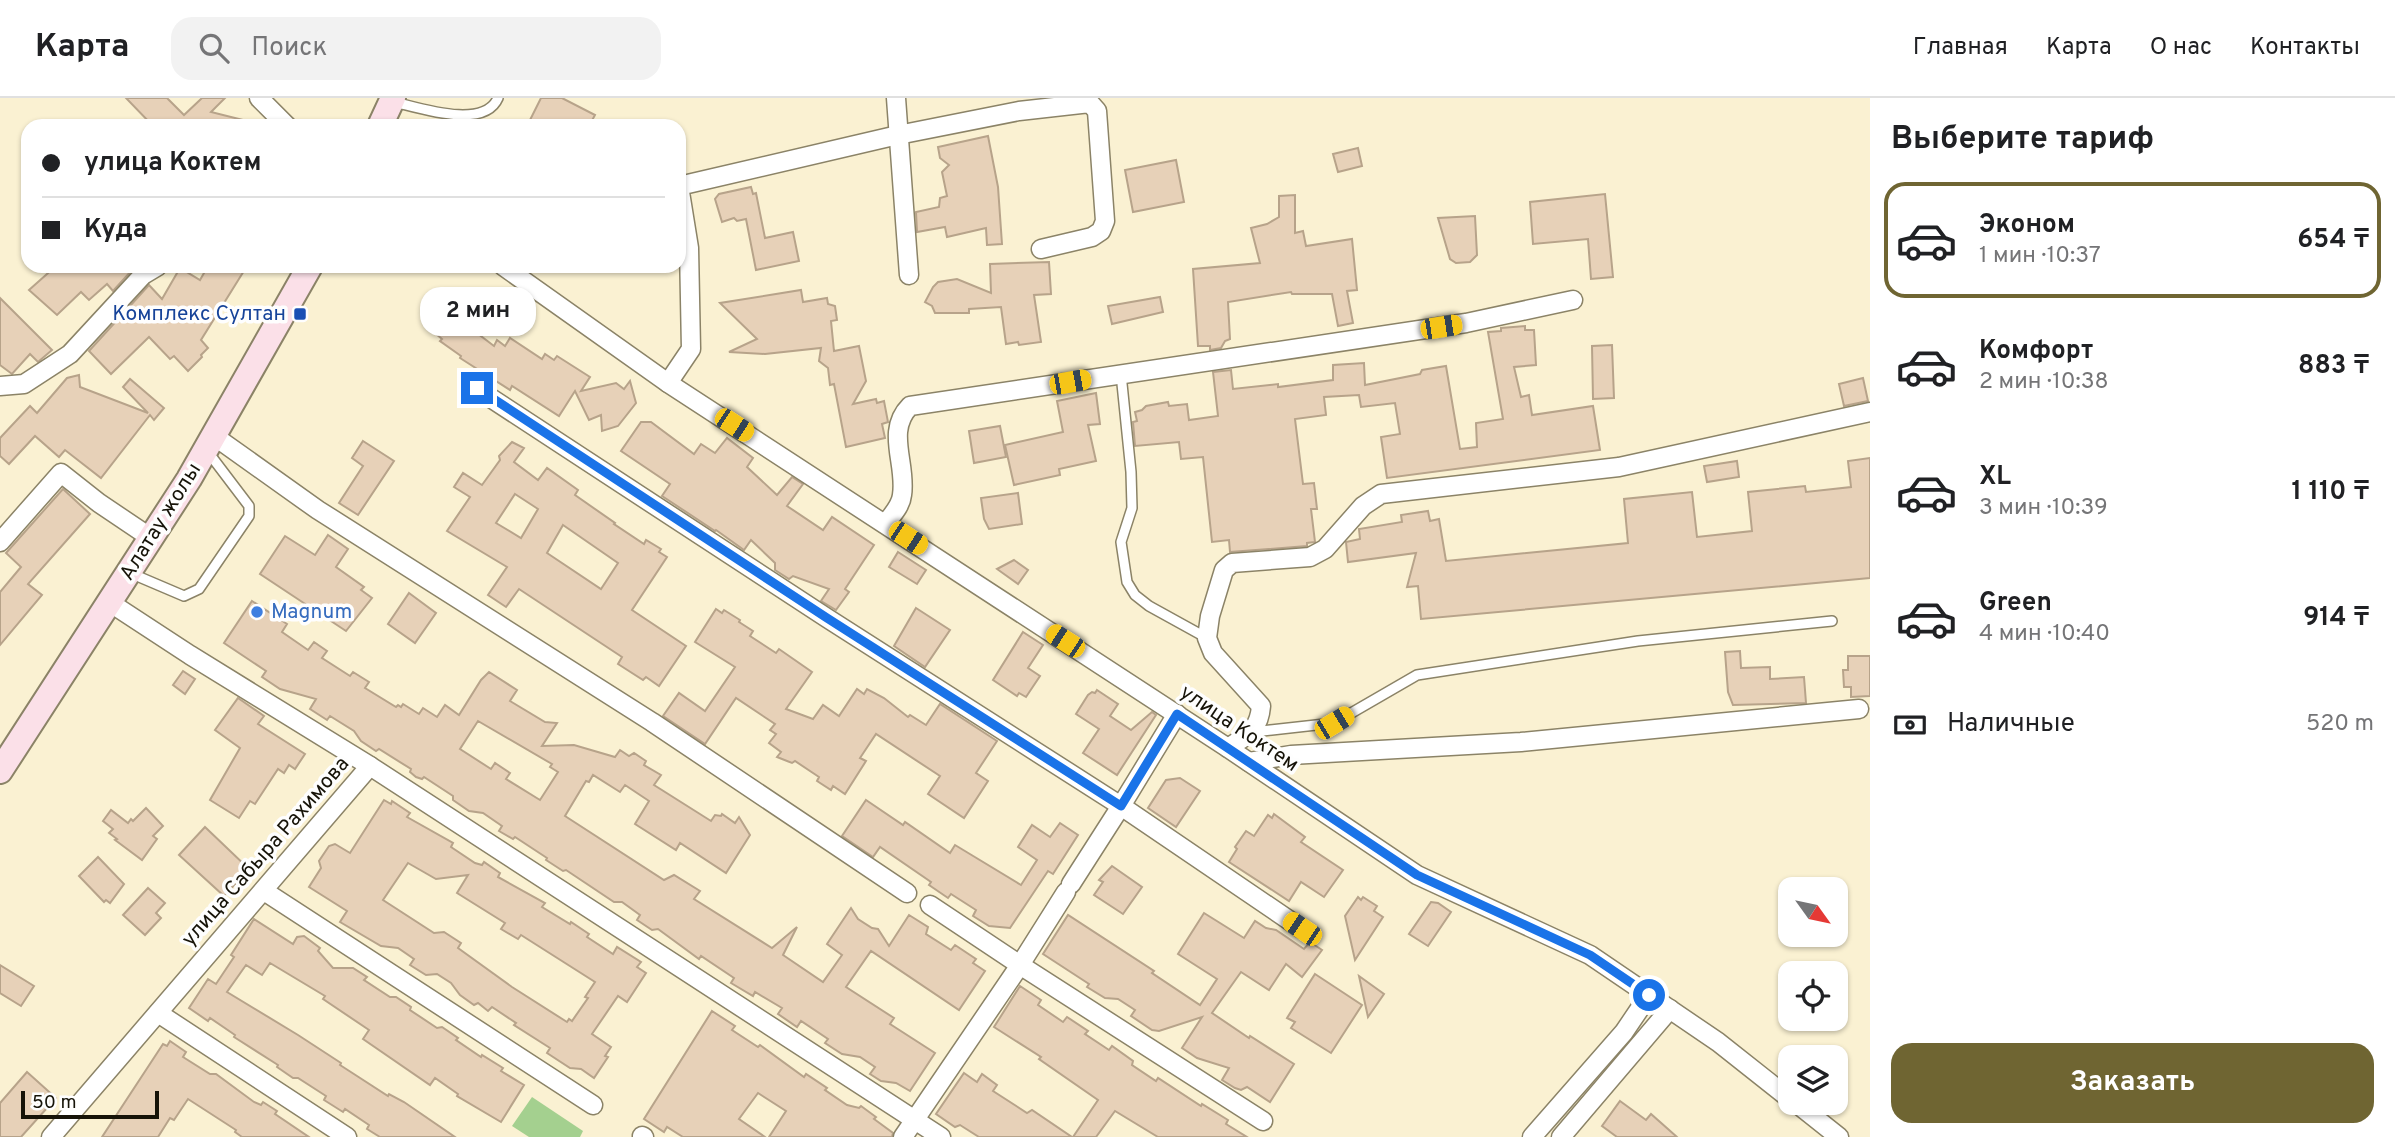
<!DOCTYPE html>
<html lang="ru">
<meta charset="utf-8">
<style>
body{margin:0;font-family:Overpass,sans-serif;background:#f2f2f2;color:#202124;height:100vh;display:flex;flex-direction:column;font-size:26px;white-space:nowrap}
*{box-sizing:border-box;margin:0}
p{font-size:23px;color:#757577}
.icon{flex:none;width:38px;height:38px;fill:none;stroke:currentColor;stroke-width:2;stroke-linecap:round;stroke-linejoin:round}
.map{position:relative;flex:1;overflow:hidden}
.details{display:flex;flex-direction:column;background:#fff;width:525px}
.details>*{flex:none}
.guide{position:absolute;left:21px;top:21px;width:665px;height:154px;border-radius:21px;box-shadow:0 2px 5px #0004;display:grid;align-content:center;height:154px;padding:0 21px;background:#fff}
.needle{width:46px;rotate:123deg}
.controls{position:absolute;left:1778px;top:779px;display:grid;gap:14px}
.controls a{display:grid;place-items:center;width:70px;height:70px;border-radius:14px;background:#fff;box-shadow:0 2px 5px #0004;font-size:35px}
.scale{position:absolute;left:21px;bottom:18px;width:138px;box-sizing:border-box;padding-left:7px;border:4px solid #161308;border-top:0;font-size:19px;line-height:24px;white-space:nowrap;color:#161308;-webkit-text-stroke:5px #fefefe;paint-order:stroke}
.end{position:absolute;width:32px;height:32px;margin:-16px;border:9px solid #1a73e8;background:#fff;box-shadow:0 0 0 4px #fff}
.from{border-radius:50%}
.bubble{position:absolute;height:49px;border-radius:21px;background:#fff;box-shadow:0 2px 5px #0004;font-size:23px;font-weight:700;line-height:49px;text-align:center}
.car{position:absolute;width:21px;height:42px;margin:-21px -10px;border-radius:9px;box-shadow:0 0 5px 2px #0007;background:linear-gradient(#f5c518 24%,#345 0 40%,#f5c518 0 76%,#345 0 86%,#f5c518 0)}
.guide b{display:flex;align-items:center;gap:24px;height:66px;font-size:26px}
.guide b+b{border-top:2px solid #e0e0e0}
.guide i{width:18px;height:18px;background:#202124}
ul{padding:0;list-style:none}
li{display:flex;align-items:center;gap:21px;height:116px;margin:0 14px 10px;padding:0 7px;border:4px solid transparent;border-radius:21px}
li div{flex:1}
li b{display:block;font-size:26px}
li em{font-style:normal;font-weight:700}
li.current{border-color:#6f6532}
li>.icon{width:63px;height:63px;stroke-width:1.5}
h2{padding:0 21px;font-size:32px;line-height:84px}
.pay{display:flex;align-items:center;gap:18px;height:77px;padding:0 21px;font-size:26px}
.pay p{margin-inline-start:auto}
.primary-button{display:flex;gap:14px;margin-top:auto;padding:14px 21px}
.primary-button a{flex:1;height:80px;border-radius:21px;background:#6f6532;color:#fff;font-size:28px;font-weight:700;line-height:80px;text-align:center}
header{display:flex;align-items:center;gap:42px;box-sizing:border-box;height:98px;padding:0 35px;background:#fff;border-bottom:2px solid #e0e0e0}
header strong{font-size:33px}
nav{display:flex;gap:38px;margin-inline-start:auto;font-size:24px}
.search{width:490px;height:63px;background:#f2f2f2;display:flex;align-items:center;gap:18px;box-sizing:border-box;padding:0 24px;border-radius:21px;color:#757577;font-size:26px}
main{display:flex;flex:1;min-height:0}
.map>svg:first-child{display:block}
.green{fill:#a4d08f}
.building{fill:#e7d1b8;stroke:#b7a38a;stroke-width:2;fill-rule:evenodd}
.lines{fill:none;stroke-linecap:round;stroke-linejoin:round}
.lane-casing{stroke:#8b8367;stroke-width:12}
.street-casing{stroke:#8b8367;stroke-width:21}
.secondary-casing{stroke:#8b8367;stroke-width:28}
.lane{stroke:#fff;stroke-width:9}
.street{stroke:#fff;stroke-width:18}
.secondary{stroke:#fbe0e8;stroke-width:24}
.route{stroke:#1a73e8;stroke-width:9}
.transit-dot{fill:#1a4fb4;stroke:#fefefe;stroke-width:2.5}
.shop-dot{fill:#3f7fe0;stroke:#fefefe;stroke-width:2.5}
.labels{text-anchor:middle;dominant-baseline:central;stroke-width:7;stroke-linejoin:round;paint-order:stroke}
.transit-label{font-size:21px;fill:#164399;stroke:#fefefe;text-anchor:end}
.street-label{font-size:21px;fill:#161308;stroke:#fefefe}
.shop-label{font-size:21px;fill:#366cbe;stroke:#fefefe;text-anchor:start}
</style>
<header>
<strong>Карта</strong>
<div class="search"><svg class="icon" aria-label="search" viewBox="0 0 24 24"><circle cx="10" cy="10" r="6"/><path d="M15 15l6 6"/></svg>Поиск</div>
<nav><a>Главная</a><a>Карта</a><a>О нас</a><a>Контакты</a></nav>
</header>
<main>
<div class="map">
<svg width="1870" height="1039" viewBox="0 0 1870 1039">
<rect width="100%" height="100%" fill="#faf1d2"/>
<polygon class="green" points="532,999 583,1033 580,1039 529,1039 512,1028"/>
<g class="building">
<polygon points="126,0 167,0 184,17 202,0 225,0 211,14 247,23 246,28 153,28"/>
<polygon points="541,0 562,0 595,17 589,28 527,28"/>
<polygon points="988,38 998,89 1002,146 987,147 986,130 947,139 945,129 917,134 916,114 939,109 940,100 947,98 942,74 949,67 940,60 938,49"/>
<polygon points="1358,50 1362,68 1338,74 1333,56"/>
<polygon points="1176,62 1184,104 1133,114 1125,72"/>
<polygon points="751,89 753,96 756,95 765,140 793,134 799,163 756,172 746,121 737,123 734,120 722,124 715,101 719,96"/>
<polygon points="1605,96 1613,179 1591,181 1588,141 1533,146 1530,104"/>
<polygon points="1295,97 1295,135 1303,133 1306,148 1352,141 1357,192 1347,193 1353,225 1338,228 1332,196 1292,196 1291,194 1228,204 1230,241 1225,243 1221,250 1210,252 1210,248 1198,248 1193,171 1260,165 1251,130 1267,126 1279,119 1279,98"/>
<polygon points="1475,118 1477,157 1470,164 1456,165 1450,161 1438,120"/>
<polygon points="1049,164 1051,196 1034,197 1041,244 1019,247 1018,244 1006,246 1001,209 969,211 969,215 935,215 932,208 925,204 933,189 938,184 957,181 991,195 990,166"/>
<polygon points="56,168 130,168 133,171 113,193 107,186 89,202 81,194 57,217 29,192"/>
<polygon points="208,168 247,168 201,242 208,250 201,257 202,259 188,273 174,258 170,261 149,239 111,276 89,253 149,187 162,201 180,170 200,182"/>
<polygon points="801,192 803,204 827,200 828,206 835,208 837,222 831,223 834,253 859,248 866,283 853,306 876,301 877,305 884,303 888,324 882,326 885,340 846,349 834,286 830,287 828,270 819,263 821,250 765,256 729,254 757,241 720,205"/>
<polygon points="1160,199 1163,214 1112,226 1108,208"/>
<polygon points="0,200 52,252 38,264 30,256 12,276 0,267"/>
<polygon points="447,220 462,230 465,226 494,248 497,242 505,248 510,240 542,261 545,256 554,262 557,258 590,279 581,293 616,285 624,291 630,283 636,305 618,328 602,333 601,317 589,322 575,293 559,318 512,288 510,292 460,260 461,258 440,243 442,241 435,235"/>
<polygon points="1525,228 1525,232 1534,232 1536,267 1514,269 1521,299 1529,297 1532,317 1593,308 1600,352 1387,380 1381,339 1400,336 1395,305 1361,309 1359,297 1324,299 1326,317 1295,321 1303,386 1314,385 1317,411 1311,411 1315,444 1307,445 1307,448 1230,454 1229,442 1212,444 1203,359 1181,361 1179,344 1135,348 1133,324 1137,323 1135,314 1142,312 1146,308 1168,304 1169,308 1187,306 1189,322 1218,318 1213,274 1231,272 1233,291 1278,286 1278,289 1333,282 1333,267 1364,265 1365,287 1420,276 1422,272 1446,268 1460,351 1477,349 1476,325 1503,321 1488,234 1501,233 1501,230"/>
<polygon points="1612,247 1614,300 1593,301 1592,248"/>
<polygon points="79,277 80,289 148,315 123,289 130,281 164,310 154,322 150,317 101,380 65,352 59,359 35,338 9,366 0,358 0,340 30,308 37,315 67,280"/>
<polygon points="1863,280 1868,303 1844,308 1839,286"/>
<polygon points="1096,295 1100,326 1088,327 1096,363 1059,371 1060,377 1014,387 1005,347 1063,334 1057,303"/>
<polygon points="641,324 651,324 694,356 701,346 715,355 727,340 753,360 747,369 777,397 792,379 803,386 787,408 823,432 832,419 874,447 845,491 849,494 836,512 821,503 829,491 793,478 789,481 775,472 775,465 751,442 744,452 716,432 715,433 662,398 670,386 621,353"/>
<polygon points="1000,328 1006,359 974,365 969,333"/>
<polygon points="363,343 394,363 358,417 339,405 363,368 352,360"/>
<path d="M512 344 524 350 514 364 538 382 547 370 578 392 575 397 615 425 614 426 644 446 646 442 661 451 659 454 667 459 632 512 686 548 659 588 646 579 643 582 618 566 622 559 519 491 506 509 488 497 507 469 447 433 470 399 454 389 463 375 482 387 500 362 499 358ZM515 396 538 411 521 440 496 425ZM563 427 618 465 601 491 547 455Z"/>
<polygon points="1870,360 1870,480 1421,521 1418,488 1407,489 1416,455 1348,464 1346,444 1360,441 1359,431 1402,424 1401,417 1428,413 1430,423 1439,421 1446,463 1628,445 1624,401 1692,394 1697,439 1752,433 1748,394 1805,388 1806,394 1851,389 1848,363"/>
<polygon points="1737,363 1739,379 1707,384 1704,368"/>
<polygon points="63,391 90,416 28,486 42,497 0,547 0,494 21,469 6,455"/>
<polygon points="1018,395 1022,426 989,431 984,421 981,400"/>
<polygon points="328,437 348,451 336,469 364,489 361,492 372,500 346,533 260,476 285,438 315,457"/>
<polygon points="898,454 926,472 917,486 889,469"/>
<polygon points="1014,462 1028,472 1018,486 997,471"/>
<polygon points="409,495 436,515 415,545 388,526"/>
<path d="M252 503 287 526 282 534 308 552 314 544 327 553 322 560 350 578 353 574 369 584 365 590 396 609 398 607 401 609 403 606 419 616 423 610 437 619 445 607 459 617 481 582 489 574 517 592 510 603 545 624 557 625 542 648 574 647 615 659 620 652 629 658 634 655 646 663 644 667 661 677 654 687 711 723 715 717 721 718 722 716 735 725 739 719 750 737 726 775 680 745 676 752 635 726 649 703 625 687 620 694 593 677 589 684 586 683 565 718 664 782 674 777 700 793 694 801 772 850 797 829 783 857 823 884 842 857 827 846 851 810 858 821 872 830 878 831 889 848 909 817 928 829 926 836 951 852 955 847 976 861 973 865 985 873 959 912 871 853 846 889 894 920 890 926 935 955 910 993 896 985 881 983 870 976 875 969 860 959 842 956 825 945 828 941 801 923 797 929 778 916 782 910 755 894 753 898 731 885 734 880 701 858 699 861 658 831 652 832 637 822 640 817 622 804H614L566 772 563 773 546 762 547 760 515 739 513 741 499 733 502 728 483 715 469 713 453 702V698L424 679 422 681 416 679 410 674 411 671 379 651 376 653 361 643 354 633 330 618 327 622 310 611 316 601 280 591 262 579 266 573 224 545ZM478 623 552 666 550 669 558 674 540 702 506 681 510 675 495 665 491 671 460 651Z"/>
<polygon points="916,510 950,532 925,569 894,548"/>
<polygon points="716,511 722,515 724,512 740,522 739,524 753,533 750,538 776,555 779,551 812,574 786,611 813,621 823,607 839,618 857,591 864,596 867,591 884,600 908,619 910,617 926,627 940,606 997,643 976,675 988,683 964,720 928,696 940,678 876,636 860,660 866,663 845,696 833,688 831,692 817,683 819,679 795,663 792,665 777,659 781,654 769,645 776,636 770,632 775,626 736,600 705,646 663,618 679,595 705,613 735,569 695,544"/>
<polygon points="1023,534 1043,547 1028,570 1040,578 1026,599 1019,595 1017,598 993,582"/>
<polygon points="1740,553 1741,570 1770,569 1770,581 1804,579 1806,605 1733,607 1728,594 1725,554"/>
<polygon points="1848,558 1870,558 1870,598 1851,599 1851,589 1844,589 1843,572 1848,572"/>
<polygon points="183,573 195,581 185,596 173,587"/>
<polygon points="1097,592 1118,606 1110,618 1131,632 1152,614 1156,617 1117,677 1083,655 1099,631 1076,616 1088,597 1092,594 1095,595"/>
<polygon points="238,600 264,618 258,626 305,656 295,671 289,667 284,675 278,671 255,706 250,703 239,720 210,702 240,650 215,632"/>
<polygon points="1180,680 1200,693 1176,729 1148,710 1166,682"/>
<path d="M384 702 391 706 392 703 410 715 407 719 453 745 451 749 475 765 482 767 484 764 500 775 498 779 545 805 542 809 570 826 571 824 589 836 587 839 613 856 617 849 641 864 637 869 646 875 627 904 618 898 592 936 611 949 605 958 608 959 594 980 581 971 570 970 547 955 550 950 514 927 516 925 492 909 488 913 478 905 474 907 460 897 451 885 437 876 426 877 410 867 414 861 398 850 381 848 340 824 347 813 309 789 321 770 319 763 329 748 335 746 350 755ZM408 765 436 781 468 777 457 795 505 825 501 831 518 841 521 837 595 884 585 899 588 900 572 923 569 921 567 924 512 889 458 850 461 845 444 834 434 835 383 802Z"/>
<polygon points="866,702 903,727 905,724 950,755 955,747 1021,787 1037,762 1018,749 1032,727 1050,739 1060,725 1078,737 1053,776 1048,773 1010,830 989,828 973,818 976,812 951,796 948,800 929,787 931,784 880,749 873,759 842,738"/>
<polygon points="146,710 163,728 153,738 157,741 142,762 115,742 117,741 109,735 113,731 103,723 111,712 128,725 131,721 133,723"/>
<polygon points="1274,716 1305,739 1301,744 1343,772 1324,799 1301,784 1289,803 1229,764 1237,751 1235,749 1246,733 1254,738 1268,717 1272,720"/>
<polygon points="205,729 249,771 224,798 179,757"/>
<polygon points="98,759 124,786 110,805 106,802 104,804 79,778"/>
<polygon points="1112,768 1142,789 1123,816 1094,797 1103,784 1099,782"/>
<polygon points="148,790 165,805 156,815 161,820 145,837 123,817"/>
<polygon points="1358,799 1361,802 1363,799 1377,808 1374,813 1383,819 1355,862 1345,818"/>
<polygon points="1431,804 1438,805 1451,814 1428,848 1409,836"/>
<polygon points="1204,815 1244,840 1255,823 1266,830 1276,832 1304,851 1310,844 1322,852 1302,879 1286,866 1269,892 1241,874 1212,915 1249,940 1250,938 1294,966 1270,1004 1247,989 1241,992 1235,990 1222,982 1229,970 1197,960 1182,950 1202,919 1159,933 1152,932 1131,918 1135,912 1118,901 1105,900 1087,889 1089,886 1043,856 1068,817 1154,873 1152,875 1200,907 1217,881 1178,856"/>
<polygon points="254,821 293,846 297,839 304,838 320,850 318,853 333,870 353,870 367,879 364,882 390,899 396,899 411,909 410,912 437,930 442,929 458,940 456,942 481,959 482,957 503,970 501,973 524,987 501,1024 457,998 458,996 435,980 430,987 363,941 369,932 323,901 325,898 270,865 262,877 246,867 227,894 298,937 341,965 340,967 388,998 389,996 404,1004 455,1039 380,1039 367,1031 369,1027 345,1011 343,1014 324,1002 326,998 298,980 293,980 277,969 278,967 234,939 235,937 210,920 208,923 189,910 208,881 216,886 234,859 231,857"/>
<polygon points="0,867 34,888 21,908 0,895"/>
<polygon points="1315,876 1362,907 1331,955 1291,930 1295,924 1287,920"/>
<polygon points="1359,878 1384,896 1368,919"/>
<polygon points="1020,888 1041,902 1038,907 1063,924 1067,919 1088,933 1085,936 1109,952 1112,948 1133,963 1132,967 1156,983 1158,980 1201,1008 1202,1006 1228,1022 1226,1026 1247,1039 1158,1039 1115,1013 1096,1039 1073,1039 1098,1002 1039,961 1041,959 994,929"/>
<polygon points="712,913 735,928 732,932 758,949 760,947 804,979 806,976 827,990 825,992 847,1007 859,1010 861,1008 876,1019 874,1021 893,1035 892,1039 769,1039 786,1013 758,995 739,1021 765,1039 683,1039 667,1029 664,1034 644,1021"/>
<polygon points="170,943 186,954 183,959 210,976 216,976 254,1004 261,1007 263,1004 277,1013 275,1016 309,1039 242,1039 235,1034 236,1032 188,1001 174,1022 170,1020 158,1039 102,1039 163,946 167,948"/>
<polygon points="27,974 56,1000 21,1039 0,1039 0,1005"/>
<polygon points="964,975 977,984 982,976 997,987 993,993 1027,1015 1032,1012 1072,1039 979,1039 960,1027 955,1029 936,1016"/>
<polygon points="1620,1003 1646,1022 1651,1016 1677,1039 1617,1039 1602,1028"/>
</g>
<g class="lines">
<g class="lane-casing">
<g id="lane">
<path d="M394 4C420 10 484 32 498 0"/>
<polyline points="1121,276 1131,374 1132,410 1121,444 1127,484 1135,497 1149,508 1207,540"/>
<polyline points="130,475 184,498 199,491 249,418 249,408 208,354"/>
<polyline points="1253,634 1334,625 1417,577 1638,543 1832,523"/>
</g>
</g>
<g class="street-casing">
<g id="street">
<polyline points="259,0 287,28"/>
<polyline points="896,0 909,177"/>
<polyline points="503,168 668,285 691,251 689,150 679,88 898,37 1019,13 1090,5 1097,13 1105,123 1101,133 1092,139 1041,151"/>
<polyline points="668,285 1228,650 1417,777 1590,857 1718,944 1790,1001"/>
<polyline points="0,288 24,286 70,256 143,177 158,168"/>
<polyline points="477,291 827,520 1121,708 1071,786"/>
<polyline points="214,338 318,412 652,624 907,795"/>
<path d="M886 425C892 417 901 408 902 397 907 366 885 333 910 308L1466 225 1573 202"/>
<polyline points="0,444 61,375 99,405 151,440"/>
<polyline points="1177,616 1121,708 1302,831"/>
<path d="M1228 650C1247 637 1259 633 1261 608L1213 555 1207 540 1210 518 1224 472 1232 465 1310 459 1325 451 1363 408 1381 396 1619 369 1870 314"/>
<polyline points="1249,664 1291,657 1521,644 1859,611"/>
<polyline points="370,668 941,1039"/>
<polyline points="264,793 593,1007"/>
<polyline points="930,807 1020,867 1263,1023"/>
<polyline points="158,915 347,1039"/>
<polyline points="1795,1004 1839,1039"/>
<polyline points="642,1038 644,1039"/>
<polyline points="51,1039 370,668 190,557 109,504"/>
<polyline points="903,1039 1020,867 1066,794"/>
<polyline points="1532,1039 1624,934 1649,897"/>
<polyline points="1561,1039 1670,911"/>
</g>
</g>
<g class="secondary-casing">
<g id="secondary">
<polyline points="380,28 393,0"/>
<polyline points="0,673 189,381 310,168"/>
</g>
</g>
<use href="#lane" class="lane"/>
<use href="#street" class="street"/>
<use href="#secondary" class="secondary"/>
</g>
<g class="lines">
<polyline class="route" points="477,290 827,520 1121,708 1177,616 1417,777 1590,857 1649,897"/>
</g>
<rect class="transit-dot" x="293" y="209" width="14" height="14" rx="3.5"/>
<circle class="shop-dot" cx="257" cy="514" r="7"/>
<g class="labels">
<g class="transit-label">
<text x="286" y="216">Комплекс Султан</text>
</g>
<g class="street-label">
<text transform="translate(161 424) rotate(-58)">Алатау жолы</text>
<text transform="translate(1239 631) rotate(34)">улица Коктем</text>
<text transform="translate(266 754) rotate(-49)">улица Сабыра Рахимова</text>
</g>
<g class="shop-label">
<text x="271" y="514">Magnum</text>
</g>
</g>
</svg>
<div class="controls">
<a><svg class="needle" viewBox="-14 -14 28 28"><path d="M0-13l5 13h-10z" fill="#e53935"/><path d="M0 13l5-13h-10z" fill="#757577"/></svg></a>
<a><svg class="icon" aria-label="locate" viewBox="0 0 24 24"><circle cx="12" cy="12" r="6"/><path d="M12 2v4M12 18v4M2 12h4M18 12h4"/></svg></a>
<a><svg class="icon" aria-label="layers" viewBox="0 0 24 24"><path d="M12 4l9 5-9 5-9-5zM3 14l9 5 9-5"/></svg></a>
</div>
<div class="scale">50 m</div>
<i class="end from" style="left:1649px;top:897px"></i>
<i class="end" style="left:477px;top:290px"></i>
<div class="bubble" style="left:420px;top:189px;width:116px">2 мин</div>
<i class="car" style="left:1441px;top:229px;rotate:81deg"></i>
<i class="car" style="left:1070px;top:284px;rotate:80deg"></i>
<i class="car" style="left:734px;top:327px;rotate:123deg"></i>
<i class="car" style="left:908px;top:440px;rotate:123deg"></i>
<i class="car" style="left:1065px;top:543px;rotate:303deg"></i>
<i class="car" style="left:1334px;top:625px;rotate:59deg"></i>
<i class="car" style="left:1302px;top:831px;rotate:304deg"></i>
<div class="guide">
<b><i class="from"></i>улица Коктем</b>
<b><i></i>Куда</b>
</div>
</div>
<section class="details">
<h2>Выберите тариф</h2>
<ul>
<li class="current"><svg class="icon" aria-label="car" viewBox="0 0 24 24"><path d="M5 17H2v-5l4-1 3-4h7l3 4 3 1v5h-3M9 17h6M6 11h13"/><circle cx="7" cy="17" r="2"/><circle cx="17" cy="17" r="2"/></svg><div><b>Эконом</b><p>1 мин · 10:37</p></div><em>654 ₸</em></li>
<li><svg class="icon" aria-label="car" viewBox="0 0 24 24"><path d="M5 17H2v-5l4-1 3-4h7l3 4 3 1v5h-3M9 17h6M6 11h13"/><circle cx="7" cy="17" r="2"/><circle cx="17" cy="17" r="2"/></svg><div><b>Комфорт</b><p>2 мин · 10:38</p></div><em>883 ₸</em></li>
<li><svg class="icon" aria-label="car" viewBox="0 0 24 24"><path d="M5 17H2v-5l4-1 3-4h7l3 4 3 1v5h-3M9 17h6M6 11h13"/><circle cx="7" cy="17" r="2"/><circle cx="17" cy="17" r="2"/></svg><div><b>XL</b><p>3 мин · 10:39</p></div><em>1 110 ₸</em></li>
<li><svg class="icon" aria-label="car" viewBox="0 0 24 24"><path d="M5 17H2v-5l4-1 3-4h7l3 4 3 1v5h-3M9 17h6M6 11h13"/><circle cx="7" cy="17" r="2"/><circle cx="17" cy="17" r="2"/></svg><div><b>Green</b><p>4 мин · 10:40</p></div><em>914 ₸</em></li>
</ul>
<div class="pay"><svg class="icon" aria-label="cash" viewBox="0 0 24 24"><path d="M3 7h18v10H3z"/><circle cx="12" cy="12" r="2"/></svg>Наличные<p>520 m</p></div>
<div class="primary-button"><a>Заказать</a></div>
</section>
</main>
